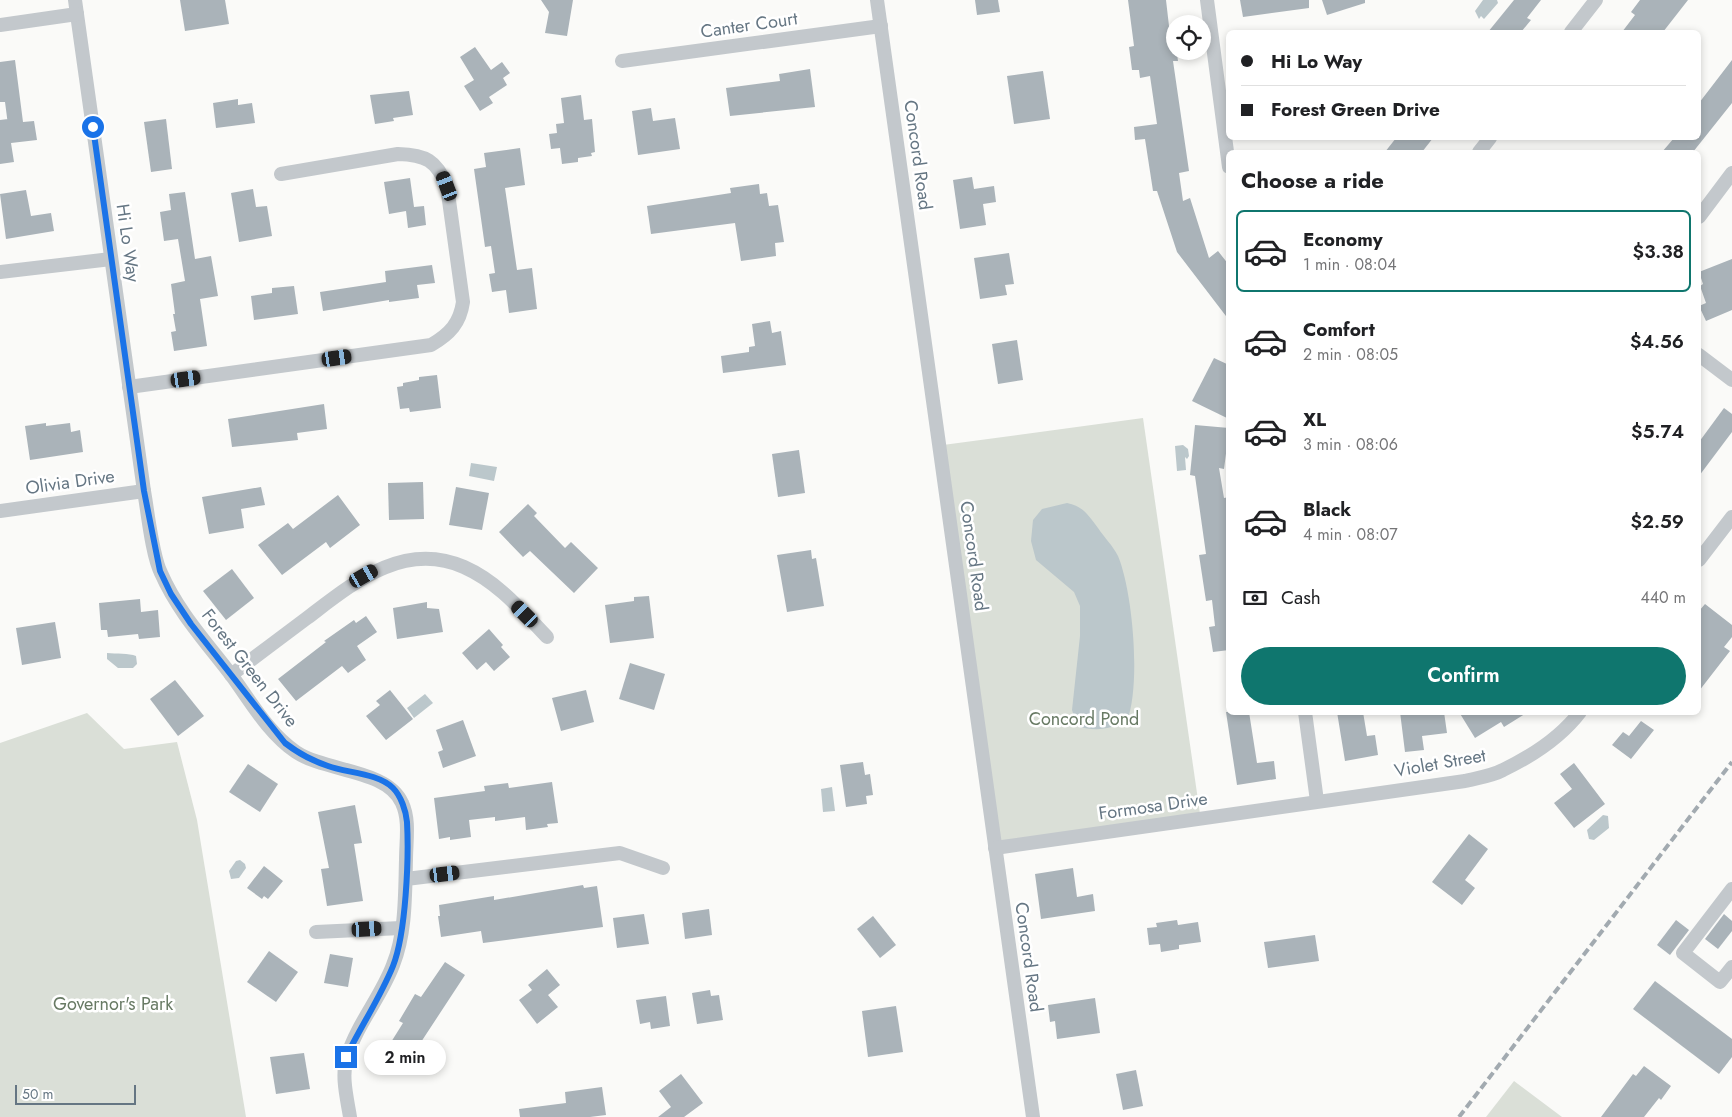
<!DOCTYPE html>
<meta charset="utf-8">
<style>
body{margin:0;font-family:Jost,sans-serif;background:#f6f6f6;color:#202124;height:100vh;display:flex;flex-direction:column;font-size:19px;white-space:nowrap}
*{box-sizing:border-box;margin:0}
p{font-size:16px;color:#757577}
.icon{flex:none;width:28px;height:28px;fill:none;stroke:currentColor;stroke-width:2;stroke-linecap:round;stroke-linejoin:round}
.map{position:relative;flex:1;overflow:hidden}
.drawer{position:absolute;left:1226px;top:150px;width:475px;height:565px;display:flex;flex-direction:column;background:#fff;border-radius:8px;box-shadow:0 2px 8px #0003}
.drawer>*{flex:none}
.hud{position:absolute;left:1226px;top:30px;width:475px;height:110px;border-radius:8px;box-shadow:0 2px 8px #0003;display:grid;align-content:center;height:110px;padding:0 15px;background:#fff}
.controls{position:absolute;left:1166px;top:15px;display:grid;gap:10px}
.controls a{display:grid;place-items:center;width:45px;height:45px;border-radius:50%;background:#fff;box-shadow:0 2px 8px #0003;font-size:25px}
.scale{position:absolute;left:15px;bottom:12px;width:121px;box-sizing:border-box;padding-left:5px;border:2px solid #657683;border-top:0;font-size:14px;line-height:18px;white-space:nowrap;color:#657683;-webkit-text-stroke:4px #fff;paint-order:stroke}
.end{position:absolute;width:22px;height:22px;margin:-11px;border:6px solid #1a73e8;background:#fff;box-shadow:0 0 0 2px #fff}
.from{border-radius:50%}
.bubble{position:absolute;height:35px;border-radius:18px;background:#fff;box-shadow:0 2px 8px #0003;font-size:16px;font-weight:600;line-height:35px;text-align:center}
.car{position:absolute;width:15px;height:30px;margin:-15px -8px;border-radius:6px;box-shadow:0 0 4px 1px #0007;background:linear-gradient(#222 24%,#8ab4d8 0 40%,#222 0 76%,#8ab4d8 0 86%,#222 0)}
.hud b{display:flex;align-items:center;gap:18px;height:48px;font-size:19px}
.hud b+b{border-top:1px solid #e0e0e0}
.hud i{width:12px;height:12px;background:#202124}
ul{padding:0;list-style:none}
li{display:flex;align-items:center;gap:15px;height:82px;margin:0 10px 8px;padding:0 5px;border:2px solid transparent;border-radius:8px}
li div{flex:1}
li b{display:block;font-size:19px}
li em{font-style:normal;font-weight:600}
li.current{border-color:#0f766e}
li>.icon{width:45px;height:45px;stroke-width:1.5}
h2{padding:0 15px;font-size:22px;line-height:60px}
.pay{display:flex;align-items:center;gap:12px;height:55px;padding:0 15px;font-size:19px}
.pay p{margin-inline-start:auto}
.action{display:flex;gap:10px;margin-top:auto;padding:10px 15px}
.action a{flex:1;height:58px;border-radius:30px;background:#0f766e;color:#fff;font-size:20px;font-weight:600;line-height:58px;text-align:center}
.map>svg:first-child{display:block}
.green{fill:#dadfd7}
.water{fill:#bbc7cb}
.building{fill:#aab3b9}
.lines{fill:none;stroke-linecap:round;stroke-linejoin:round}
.minor{stroke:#c3c8cc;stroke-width:14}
.rail{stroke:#a2aab0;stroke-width:4;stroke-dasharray:8 4;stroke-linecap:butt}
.route{stroke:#1a73e8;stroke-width:6}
.labels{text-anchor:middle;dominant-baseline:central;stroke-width:5;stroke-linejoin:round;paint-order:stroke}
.street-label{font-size:18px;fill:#657683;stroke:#fff}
.park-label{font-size:18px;fill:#687a64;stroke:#fff}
</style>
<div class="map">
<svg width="1732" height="1117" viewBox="0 0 1732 1117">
<rect width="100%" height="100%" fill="#fafaf8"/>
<g class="green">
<polygon points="1143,418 1200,814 999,843 943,445"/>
<polygon points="87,713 124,749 177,742 197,820 246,1117 0,1117 0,743"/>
<polygon points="1514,1081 1562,1117 1486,1117"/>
</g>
<g class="water">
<polygon points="1483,0 1497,0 1498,3 1484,19 1481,16 1479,19 1475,11"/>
<polygon points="1183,445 1188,449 1189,456 1187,459 1185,457 1186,470 1177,471 1175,446"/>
<polygon points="471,463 497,467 494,481 469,476"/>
<path d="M1067 503C1083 506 1088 515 1098 528 1104 537 1113 546 1118 556 1133 592 1141 685 1127 721 1109 729 1097 732 1077 726L1072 710 1080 636V606L1074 592 1036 560 1031 541 1033 520 1042 509Z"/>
<path d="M107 653C116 654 129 653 136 656L137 664 133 668H118L107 659Z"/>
<polygon points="425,694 433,703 414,718 407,708"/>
<polygon points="832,787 835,811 823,812 821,789"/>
<polygon points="1603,815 1608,816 1609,828 1594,840 1589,839 1587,830"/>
<polygon points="240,860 245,864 246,868 239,878 231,879 229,871 236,861"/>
</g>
<g class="building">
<polygon points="180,0 225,0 229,24 185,31"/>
<polygon points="541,0 573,0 567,36 545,33 549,12"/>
<polygon points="975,0 998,0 1000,12 977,15"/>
<polygon points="1128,0 1166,0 1169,26 1173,26 1178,61 1173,61 1189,171 1179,173 1183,201 1190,198 1209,258 1218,251 1229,265 1229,320 1177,252 1157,191 1153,191 1145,139 1135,140 1134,127 1157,124 1150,76 1140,78 1139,70 1132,70 1129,47 1134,46"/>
<polygon points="1240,0 1309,0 1309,8 1243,17"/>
<polygon points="1322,0 1365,0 1365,3 1327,15"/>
<polygon points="1514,0 1541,0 1527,18 1531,20 1521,32 1488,32"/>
<polygon points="1640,0 1688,0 1663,32 1622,32 1635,15 1631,12"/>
<polygon points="475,47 491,70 502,62 510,73 503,78 507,85 489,97 493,103 480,111 464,86 474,80 460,57"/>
<polygon points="15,60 23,122 34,121 37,140 11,143 14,162 0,164 0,120 8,119 8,125 5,102 0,102 0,62"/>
<polygon points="1732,60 1732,103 1693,152 1662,152 1674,138 1699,138 1699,103"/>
<polygon points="810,69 815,107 730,116 726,88 780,81 779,74"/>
<polygon points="1043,71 1050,119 1014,124 1007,76"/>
<polygon points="409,91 413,115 393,118 394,121 375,124 370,95"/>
<polygon points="581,95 584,120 592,119 595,152 591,153 592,156 578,158 578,162 562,164 560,148 551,149 549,134 557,133 556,124 564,123 561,98"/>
<polygon points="238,99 238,105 252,103 255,123 216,128 213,103"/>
<polygon points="651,108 653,121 675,118 680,149 638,155 632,111"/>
<polygon points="166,119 172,169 151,172 144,122"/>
<polygon points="1396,138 1433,138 1422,152 1385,152"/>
<polygon points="520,148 525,185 505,188 517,270 532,268 537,309 509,313 506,290 492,292 489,274 495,273 491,246 485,247 474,169 486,167 484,153"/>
<polygon points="972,177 974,189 994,186 996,202 983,204 986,225 960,229 953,180"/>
<polygon points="410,178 414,207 424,206 426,225 408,228 406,211 389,214 384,182"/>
<polygon points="759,184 760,194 767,193 769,206 778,205 784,242 775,243 776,256 741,261 735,223 651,234 647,206 731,193 730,188"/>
<polygon points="253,189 256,207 267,206 272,236 239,242 231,193"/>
<polygon points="26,190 31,216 51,213 54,231 6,239 0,194"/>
<polygon points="185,192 195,259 211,256 218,296 200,299 207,346 174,351 171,332 176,331 173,314 175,314 171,284 185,281 178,239 164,241 160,212 171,210 169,194"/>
<polygon points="1009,253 1014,284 1005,285 1007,295 980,299 974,258"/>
<polygon points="1732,259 1732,310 1706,321 1699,306 1706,303 1700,286 1703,284 1699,272"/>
<polygon points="432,265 435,283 417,285 419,298 389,302 389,300 323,311 320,292 386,282 385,271"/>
<polygon points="294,286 298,314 254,320 251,296 272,293 272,288"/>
<polygon points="770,321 772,333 781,331 786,365 723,373 721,356 749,352 749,347 755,346 752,324"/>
<polygon points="1017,340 1023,380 998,384 992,344"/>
<polygon points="1214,358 1229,365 1229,419 1192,401"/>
<polygon points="437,375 441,408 410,412 409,408 400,409 397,387 403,386 403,383 419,380 419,377"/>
<polygon points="324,404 327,429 297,433 298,440 232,447 228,419"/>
<polygon points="1724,408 1732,414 1732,432 1699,476 1699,442"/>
<polygon points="46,423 46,426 70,423 71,432 80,430 83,452 30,460 25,426"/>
<polygon points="1195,425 1229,428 1229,446 1227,446 1224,469 1219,468 1224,498 1229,497 1229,650 1213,652 1209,627 1215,626 1212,600 1206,601 1199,555 1206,554 1195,476 1190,475"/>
<polygon points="799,450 805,493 778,497 772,454"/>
<polygon points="423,482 424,519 389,520 388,483"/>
<polygon points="261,487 265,505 241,509 244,528 209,534 202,497"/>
<polygon points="456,487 489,493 482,530 449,525"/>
<polygon points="338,495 360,525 330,548 326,542 282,575 258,545 288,523 293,529"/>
<polygon points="528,504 537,513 534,516 565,548 571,542 598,568 574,593 530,551 523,557 499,532"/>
<polygon points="811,550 812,559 816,558 824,606 787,612 777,555"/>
<polygon points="232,569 254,598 226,620 203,591"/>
<polygon points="649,596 654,638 610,643 605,605 634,601 634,597"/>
<polygon points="140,599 141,612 158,610 160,637 139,639 138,634 108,637 107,630 101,630 99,603"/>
<polygon points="427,602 427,608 439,609 443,632 397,639 393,608"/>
<polygon points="1705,604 1732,625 1732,637 1724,647 1730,651 1699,691 1699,611"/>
<polygon points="366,616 377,632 357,646 366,660 348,673 342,666 296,701 278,679 326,642 324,641 354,620 356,623"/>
<polygon points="55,622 61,658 22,665 16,628"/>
<polygon points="489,629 503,645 501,647 510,657 494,671 486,662 477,670 462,653"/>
<polygon points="630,663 665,674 654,710 619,699"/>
<polygon points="175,680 204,716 178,736 150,699"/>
<polygon points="390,690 413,719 386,740 366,716 380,705 376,701"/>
<polygon points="586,690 594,722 561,731 552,698"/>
<polygon points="1226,712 1249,712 1257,763 1274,761 1276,779 1237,785"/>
<polygon points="1337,712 1363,712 1367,736 1375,735 1378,755 1345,761"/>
<polygon points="1400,712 1444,712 1447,733 1422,736 1424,750 1405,752"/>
<polygon points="1459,712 1528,712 1504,727 1501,722 1475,738"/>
<polygon points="463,720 476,756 443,768 438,752 443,750 436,730"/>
<polygon points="1641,721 1654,730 1631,759 1612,745 1623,732 1629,736"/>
<polygon points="863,762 865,775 870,774 873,795 866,796 867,804 846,807 840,765"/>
<polygon points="1574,763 1605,804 1574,828 1554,803 1572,789 1560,774"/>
<polygon points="248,764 278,784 260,812 229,792"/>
<polygon points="552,782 558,823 547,824 548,827 526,830 525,817 495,821 495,817 469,820 471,837 450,840 450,837 439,839 434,798 485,791 484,786 508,783 509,788"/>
<polygon points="355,805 362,843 354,844 363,901 327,906 321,869 329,868 318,812"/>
<polygon points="1469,834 1488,849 1465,880 1475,888 1462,905 1432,882"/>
<polygon points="264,866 283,881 268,899 264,896 262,899 247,888"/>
<polygon points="1073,868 1077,897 1093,894 1095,911 1041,919 1035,874"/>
<polygon points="583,885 584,888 597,886 603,927 483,943 481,931 441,937 438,916 440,916 439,905 494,896 494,900"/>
<polygon points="709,909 712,935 685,939 682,913"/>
<polygon points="644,914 649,944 617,948 613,918"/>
<polygon points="1724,914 1732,921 1732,931 1718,949 1705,939"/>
<polygon points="873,916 896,945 880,958 857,929"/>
<polygon points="1177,920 1178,925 1198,922 1201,942 1179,945 1179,949 1161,952 1160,944 1149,945 1147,928 1157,927 1156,923"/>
<polygon points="1676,920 1689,930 1670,955 1657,945"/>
<polygon points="1315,935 1319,961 1268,968 1264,942"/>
<polygon points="269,951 298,972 276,1002 247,982"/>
<polygon points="330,954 353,958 348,987 324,983"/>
<polygon points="445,962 465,975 404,1068 383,1055 403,1023 399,1021 415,994 421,997"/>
<polygon points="547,969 560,985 548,995 558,1007 537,1024 519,1000 532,990 528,985"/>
<polygon points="1655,981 1732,1039 1732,1057 1719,1074 1633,1009"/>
<polygon points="710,990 711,996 719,995 723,1020 697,1024 692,993"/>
<polygon points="666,996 670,1026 651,1029 650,1022 640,1024 636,1000"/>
<polygon points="1095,998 1100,1033 1057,1039 1055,1021 1050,1022 1048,1005"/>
<polygon points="896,1006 903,1052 868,1057 862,1011"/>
<polygon points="304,1053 310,1089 276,1094 270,1057"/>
<polygon points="1644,1066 1671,1086 1661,1100 1659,1098 1644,1117 1601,1117 1633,1074 1636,1076"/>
<polygon points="1136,1070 1143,1106 1123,1110 1116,1074"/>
<polygon points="681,1074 703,1103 684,1117 658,1117 671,1107 659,1091"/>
<polygon points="602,1087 606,1115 590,1117 520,1117 519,1109 566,1103 565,1092"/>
</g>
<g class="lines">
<g class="minor">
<path d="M75 0 144 491C148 513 152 555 161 573 178 612 207 643 232 676 251 702 269 734 296 752 326 772 387 769 402 803 410 820 406 841 406 860 405 894 406 933 393 965 381 997 357 1024 347 1057 341 1076 347 1098 350 1117"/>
<polyline points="877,0 1033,1117"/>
<polyline points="1207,0 1229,167"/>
<polyline points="0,25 77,14"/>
<polyline points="1571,32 1596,0"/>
<polyline points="622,61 881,26"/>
<polyline points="1479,152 1490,138"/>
<polyline points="1699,217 1732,173"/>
<polyline points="0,272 111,259"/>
<polyline points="1699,355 1732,380"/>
<path d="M129 387 431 345C450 334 460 323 463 302L447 186C436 160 426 155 398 154L281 174"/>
<polyline points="0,511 144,491"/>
<polyline points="1699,560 1732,517"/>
<path d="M231 675C256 656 282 637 307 618 352 584 403 540 464 567 498 582 522 611 547 637"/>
<polyline points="1305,712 1317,801"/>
<path d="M995 848 1465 781C1477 778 1492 776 1503 770 1530 757 1561 737 1580 712"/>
<polyline points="406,879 620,853 663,868"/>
<polyline points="1732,889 1683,953 1720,982 1732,967"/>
<polyline points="316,932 401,928"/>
</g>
<polyline class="rail" points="1459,1117 1732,762"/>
</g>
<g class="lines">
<path class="route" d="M93 127 144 491 160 571 171 594 191 624 285 743C298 753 313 761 328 766 347 773 378 773 393 788 401 796 406 811 407 822 409 858 406 933 393 966 380 998 361 1026 346 1057"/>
</g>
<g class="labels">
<g class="street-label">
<text transform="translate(749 25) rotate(-8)">Canter Court</text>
<text transform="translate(918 155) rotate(82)">Concord Road</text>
<text transform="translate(128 243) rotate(82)">Hi Lo Way</text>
<text transform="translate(70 482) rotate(-8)">Olivia Drive</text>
<text transform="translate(974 556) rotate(82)">Concord Road</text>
<text transform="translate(250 668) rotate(52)">Forest Green Drive</text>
<text transform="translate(1440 763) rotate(-10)">Violet Street</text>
<text transform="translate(1153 806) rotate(-8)">Formosa Drive</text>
<text transform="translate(1029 957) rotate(82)">Concord Road</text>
</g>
<g class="park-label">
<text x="1084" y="719">Concord Pond</text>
<text x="113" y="1004">Governor's Park</text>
</g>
</g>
</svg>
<div class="controls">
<a><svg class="icon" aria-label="locate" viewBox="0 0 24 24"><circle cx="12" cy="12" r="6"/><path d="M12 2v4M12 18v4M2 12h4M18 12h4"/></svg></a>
</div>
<div class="scale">50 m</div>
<i class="end from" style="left:93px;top:127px"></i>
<i class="end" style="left:346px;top:1057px"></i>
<div class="bubble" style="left:364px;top:1040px;width:82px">2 min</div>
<i class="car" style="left:447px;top:186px;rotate:339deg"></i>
<i class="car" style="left:337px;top:358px;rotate:82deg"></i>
<i class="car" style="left:186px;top:379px;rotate:82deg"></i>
<i class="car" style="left:364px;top:576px;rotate:60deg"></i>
<i class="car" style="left:525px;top:614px;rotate:315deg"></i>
<i class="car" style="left:445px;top:874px;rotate:83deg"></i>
<i class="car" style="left:367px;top:929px;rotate:87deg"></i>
<div class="hud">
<b><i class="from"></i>Hi Lo Way</b>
<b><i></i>Forest Green Drive</b>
</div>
<section class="drawer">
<h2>Choose a ride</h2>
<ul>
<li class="current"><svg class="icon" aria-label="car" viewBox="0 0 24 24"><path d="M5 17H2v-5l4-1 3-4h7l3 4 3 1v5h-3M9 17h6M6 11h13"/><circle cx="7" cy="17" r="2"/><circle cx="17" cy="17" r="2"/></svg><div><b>Economy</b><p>1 min · 08:04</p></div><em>$3.38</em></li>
<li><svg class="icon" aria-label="car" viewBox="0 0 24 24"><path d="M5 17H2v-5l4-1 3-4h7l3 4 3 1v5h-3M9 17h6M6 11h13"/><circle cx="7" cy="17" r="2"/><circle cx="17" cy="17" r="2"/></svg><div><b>Comfort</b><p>2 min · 08:05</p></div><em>$4.56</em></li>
<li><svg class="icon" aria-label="car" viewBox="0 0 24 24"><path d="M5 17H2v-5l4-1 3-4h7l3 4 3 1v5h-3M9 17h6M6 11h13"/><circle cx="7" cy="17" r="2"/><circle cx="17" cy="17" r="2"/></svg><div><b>XL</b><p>3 min · 08:06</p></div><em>$5.74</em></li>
<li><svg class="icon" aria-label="car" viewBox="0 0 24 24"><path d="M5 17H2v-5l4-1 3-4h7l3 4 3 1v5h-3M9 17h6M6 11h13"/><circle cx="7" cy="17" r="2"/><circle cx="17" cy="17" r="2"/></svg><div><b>Black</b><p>4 min · 08:07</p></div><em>$2.59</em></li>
</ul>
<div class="pay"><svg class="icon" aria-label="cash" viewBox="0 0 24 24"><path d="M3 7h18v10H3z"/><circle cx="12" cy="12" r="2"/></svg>Cash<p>440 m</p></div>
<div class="action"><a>Confirm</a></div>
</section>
</div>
